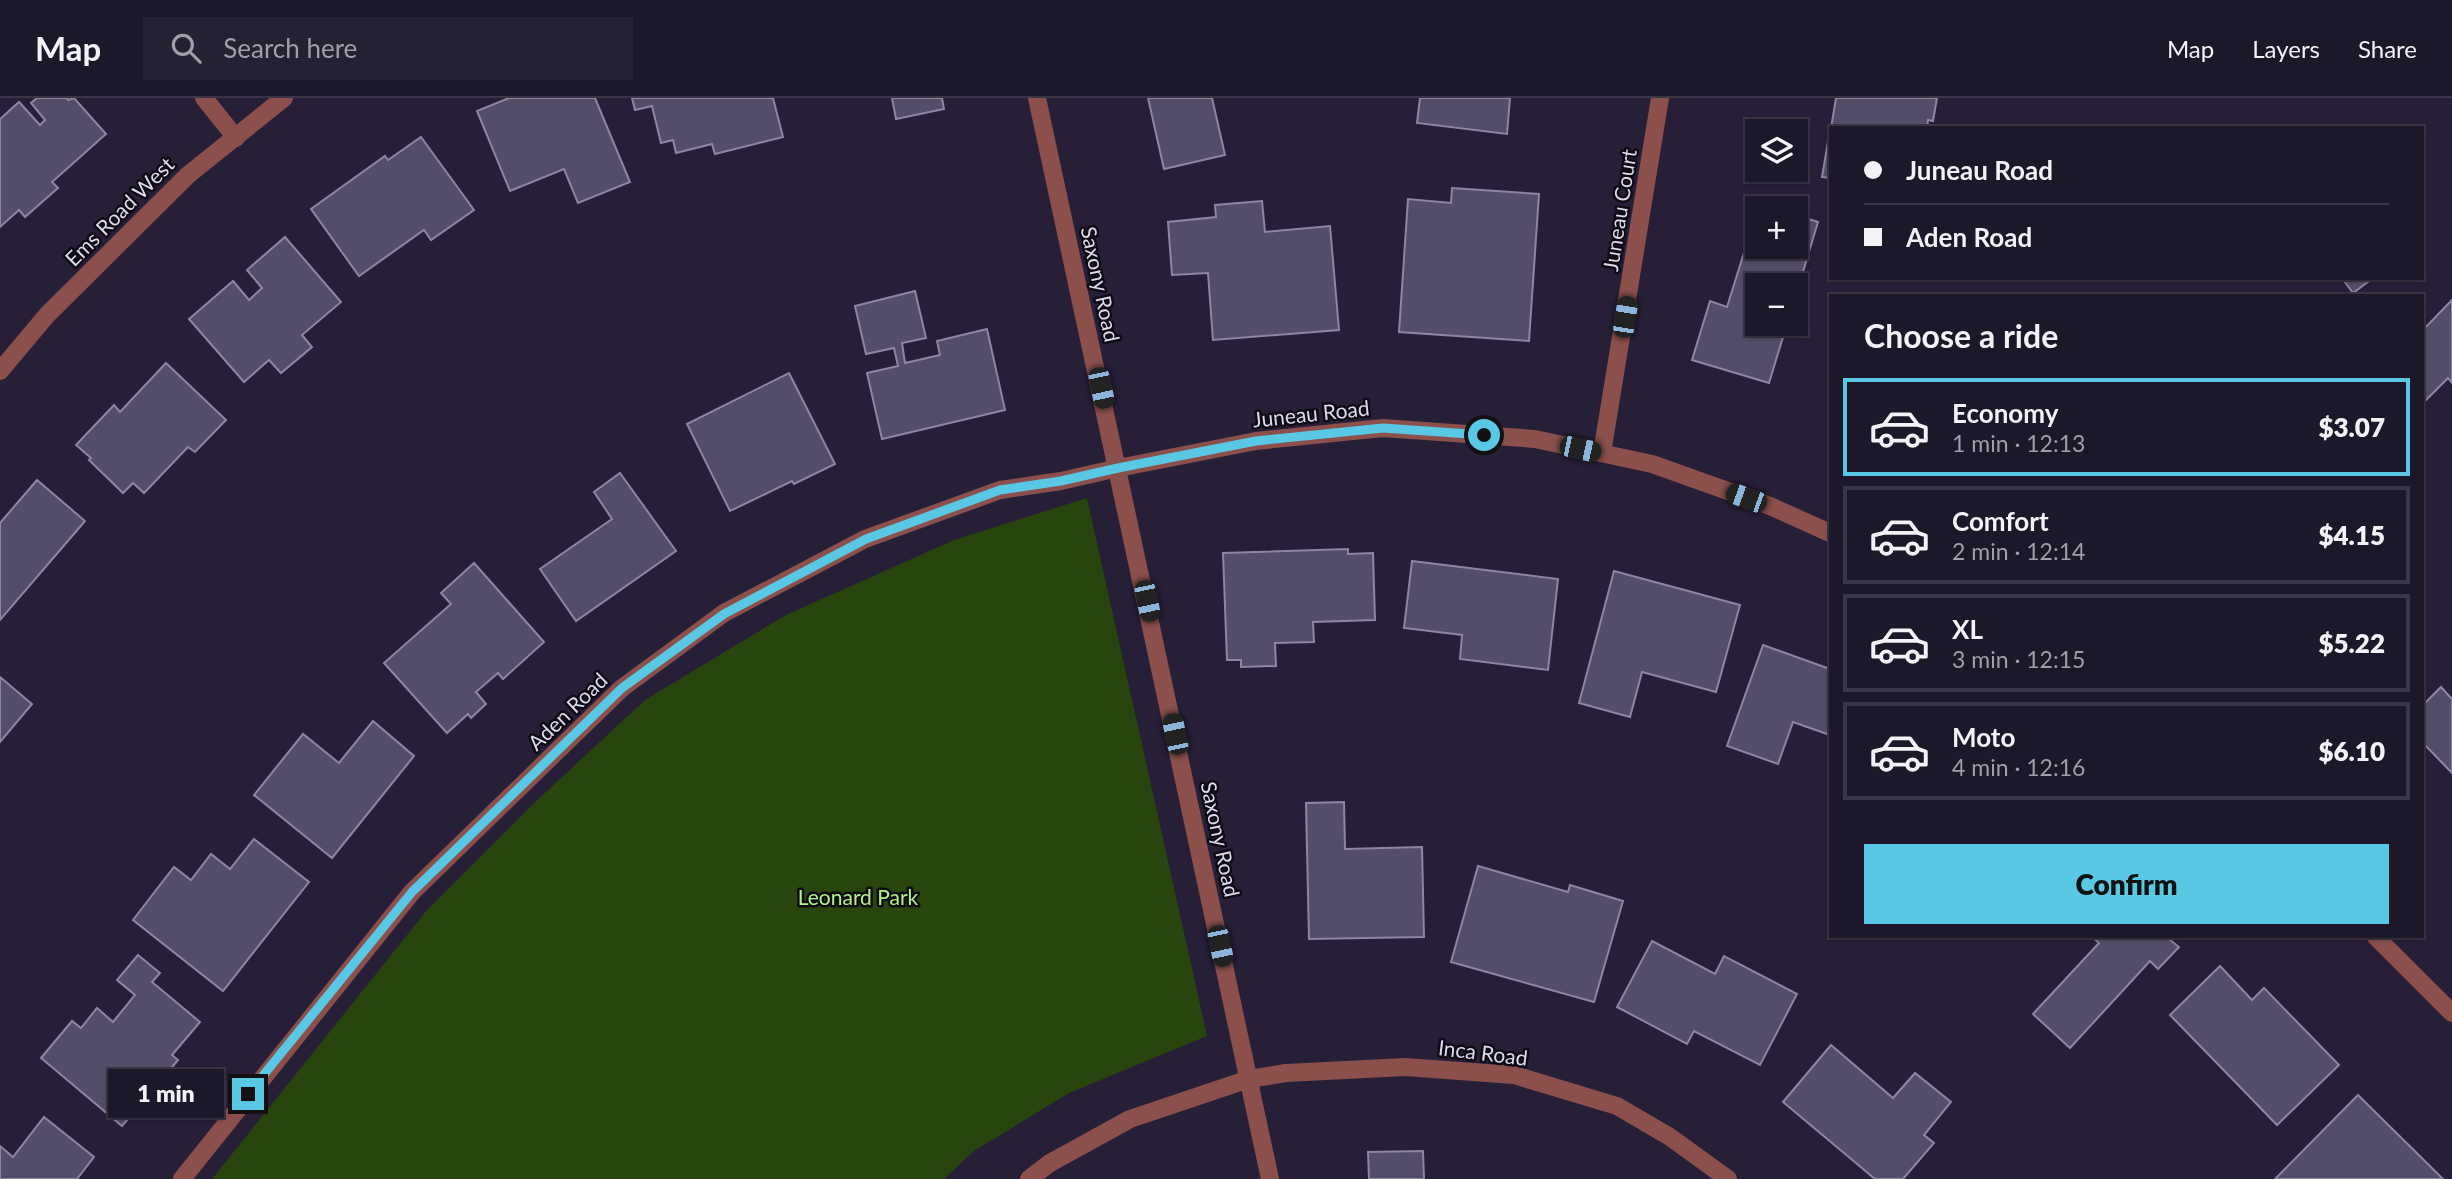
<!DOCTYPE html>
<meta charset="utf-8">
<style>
body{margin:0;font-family:Lato,sans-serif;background:#252032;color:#f1f3f6;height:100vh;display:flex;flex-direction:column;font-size:26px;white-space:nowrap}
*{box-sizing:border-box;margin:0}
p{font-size:23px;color:#a09fa8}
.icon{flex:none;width:38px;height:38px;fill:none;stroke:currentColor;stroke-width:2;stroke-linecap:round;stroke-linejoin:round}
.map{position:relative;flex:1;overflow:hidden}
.side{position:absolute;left:1829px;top:196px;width:595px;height:644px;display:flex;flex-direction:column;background:#1d172a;border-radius:0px;box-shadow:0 2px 5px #0004,0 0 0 2px #3b3647}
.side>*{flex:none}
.hud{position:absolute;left:1829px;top:28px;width:595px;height:154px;border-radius:0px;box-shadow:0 2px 5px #0004,0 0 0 2px #3b3647;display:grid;align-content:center;height:154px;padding:0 35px;background:#1d172a}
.fabs{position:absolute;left:1745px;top:21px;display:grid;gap:14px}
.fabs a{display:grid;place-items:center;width:63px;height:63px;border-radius:0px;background:#1d172a;box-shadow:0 2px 5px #0004,0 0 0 2px #3b3647;font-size:35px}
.end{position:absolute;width:32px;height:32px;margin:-16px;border:9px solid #59c8e5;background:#111;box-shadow:0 0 0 4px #111}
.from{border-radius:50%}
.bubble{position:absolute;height:49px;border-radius:0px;background:#1d172a;box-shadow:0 2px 5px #0004,0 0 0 2px #3b3647;font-size:23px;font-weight:800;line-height:49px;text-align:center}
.car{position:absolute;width:21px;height:42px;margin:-21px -10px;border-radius:9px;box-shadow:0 0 5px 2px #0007;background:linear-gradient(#222 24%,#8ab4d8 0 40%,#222 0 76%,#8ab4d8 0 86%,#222 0)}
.hud b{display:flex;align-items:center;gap:24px;height:66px;font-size:26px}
.hud b+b{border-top:2px solid #3b3647}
.hud i{width:18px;height:18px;background:#f1f3f6}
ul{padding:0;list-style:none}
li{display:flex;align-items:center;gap:21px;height:98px;margin:0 14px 10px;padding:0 21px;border:4px solid #3b3647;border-radius:0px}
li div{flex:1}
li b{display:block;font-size:26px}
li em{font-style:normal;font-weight:800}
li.selected{border-color:#59c8e5}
li>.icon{width:63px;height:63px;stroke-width:1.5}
h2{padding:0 35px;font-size:32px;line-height:84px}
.action{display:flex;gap:14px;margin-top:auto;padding:14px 35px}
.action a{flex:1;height:80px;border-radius:0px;background:#59c8e5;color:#111;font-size:28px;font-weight:800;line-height:80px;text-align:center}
header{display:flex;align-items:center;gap:42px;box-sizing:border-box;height:98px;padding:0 35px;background:#1d172a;border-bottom:2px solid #3b3647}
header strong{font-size:33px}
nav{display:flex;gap:38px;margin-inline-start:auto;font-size:24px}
.search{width:490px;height:63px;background:#252032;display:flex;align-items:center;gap:18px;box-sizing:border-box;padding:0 24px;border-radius:0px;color:#a09fa8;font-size:26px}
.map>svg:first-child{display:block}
.green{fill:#27450d}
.building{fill:#544d68;stroke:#8d85a3;stroke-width:2}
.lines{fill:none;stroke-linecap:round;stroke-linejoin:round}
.street{stroke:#8b4f4c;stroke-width:18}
.route{stroke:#59c8e5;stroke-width:9}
.labels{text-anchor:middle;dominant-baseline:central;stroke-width:5;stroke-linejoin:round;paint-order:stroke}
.street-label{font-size:21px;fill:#dfdbec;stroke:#0e0b16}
.park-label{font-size:21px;fill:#b1f188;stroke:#0e0b16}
</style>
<header>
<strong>Map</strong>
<div class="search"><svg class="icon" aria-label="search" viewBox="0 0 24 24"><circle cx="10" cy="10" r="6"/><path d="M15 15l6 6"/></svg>Search here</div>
<nav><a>Map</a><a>Layers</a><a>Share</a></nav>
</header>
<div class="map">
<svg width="2452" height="1081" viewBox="0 0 2452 1081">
<rect width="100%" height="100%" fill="#271f38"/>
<polygon class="green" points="1087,400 1207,938 1069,995 974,1053 944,1081 212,1081 427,812 532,707 645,602 786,517 954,442"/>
<g class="building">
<polygon points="37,0 67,0 68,2 74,0 106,36 52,84 58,90 25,119 19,112 0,129 0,21 19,4 40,27 45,22 31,5"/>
<polygon points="509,0 595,0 630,84 578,105 564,71 510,93 477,13"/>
<polygon points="632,0 773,0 783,39 715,56 712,46 676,55 673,42 661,45 652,8 635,12"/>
<polygon points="892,0 942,0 944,11 896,21"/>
<polygon points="1148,0 1212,0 1225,57 1164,71"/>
<polygon points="1420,0 1510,0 1507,36 1417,25"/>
<polygon points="1836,0 1937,0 1933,23 1928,22 1927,30 1831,30"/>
<polygon points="1830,32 1830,80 1822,79"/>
<polygon points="421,39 474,112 431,142 424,132 359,178 311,111 385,58 388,62"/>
<polygon points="1452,90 1539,96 1529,243 1399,234 1408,101 1451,105"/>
<polygon points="1262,103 1265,134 1330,128 1339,232 1213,242 1208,175 1172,177 1168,124 1216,119 1215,107"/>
<polygon points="1757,113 1757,149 1796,149 1796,117 1818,124 1796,197 1796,187 1757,187 1757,226 1787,226 1769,285 1692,262 1710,203 1727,209"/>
<polygon points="285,139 341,204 302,237 312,249 281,275 269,262 244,284 189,221 233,183 249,202 262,190 247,172"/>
<polygon points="2342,180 2373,180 2353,195"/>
<polygon points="915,193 926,240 902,245 905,265 940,257 937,243 987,231 1005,312 882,341 867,275 898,268 894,250 866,256 855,208"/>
<polygon points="2452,202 2452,285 2448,280 2422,306 2422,233"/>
<polygon points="166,265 226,322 195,354 188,349 144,395 133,385 123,395 89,362 91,360 76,347 114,307 120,314"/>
<polygon points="789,275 835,366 794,386 792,383 730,413 687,326"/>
<polygon points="620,375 676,453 576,523 540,471 612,421 594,394"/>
<polygon points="37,382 85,423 0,522 0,425"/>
<polygon points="1348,451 1348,456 1373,455 1375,522 1313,524 1314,544 1275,545 1276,568 1241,569 1241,562 1227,562 1223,455"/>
<polygon points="1412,463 1558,481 1548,572 1460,561 1462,537 1404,530"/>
<polygon points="474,465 544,544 503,581 498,575 476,594 486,606 471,620 468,616 447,635 384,565 451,506 441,495"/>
<polygon points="1614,473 1740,507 1716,594 1642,574 1630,619 1579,605"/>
<polygon points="1763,547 1830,571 1830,637 1793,624 1778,666 1727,648"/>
<polygon points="0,579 32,606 0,644"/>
<polygon points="2441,589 2452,601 2452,675 2422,644 2422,608"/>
<polygon points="373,623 414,658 332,760 254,697 303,636 339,665"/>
<polygon points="1344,704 1345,751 1422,749 1424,839 1309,841 1306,705"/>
<polygon points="254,741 309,784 223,893 133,822 174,769 191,782 211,756 230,771"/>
<polygon points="1478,768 1568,794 1570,787 1623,803 1594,904 1451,864"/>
<polygon points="2091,838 2171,838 2169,841 2179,849 2158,871 2150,863 2070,950 2033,916 2099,845"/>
<polygon points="1652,843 1715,876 1724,858 1797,896 1760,967 1694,933 1687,946 1617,909"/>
<polygon points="138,857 160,875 152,884 200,924 172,957 178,962 122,1028 41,960 72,923 81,930 97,910 113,924 135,897 117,882"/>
<polygon points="2220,868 2252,902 2264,890 2339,967 2277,1027 2170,917"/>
<polygon points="1831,947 1893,1000 1915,975 1951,1004 1924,1037 1934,1045 1903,1081 1875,1081 1783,1004"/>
<polygon points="2358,997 2443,1081 2275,1081"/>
<polygon points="44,1019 94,1059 77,1081 0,1081 0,1048 13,1059"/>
<polygon points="1423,1053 1424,1081 1369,1081 1368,1054"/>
</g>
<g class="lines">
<g class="street">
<polyline points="204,0 236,40"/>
<polyline points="1037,0 1270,1081"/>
<polyline points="0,273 47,217 188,77 284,0"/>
<polyline points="1602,355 1660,0"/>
<polyline points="2375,838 2452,915"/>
<polyline points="182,1081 412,794 622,590 724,515 865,441 1000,392 1061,383 1118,370 1256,343 1383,330 1535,341 1652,366 1770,408 1830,435"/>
<polyline points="1029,1081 1050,1065 1130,1021 1249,981 1286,975 1405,969 1514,977 1617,1008 1670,1039 1728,1081"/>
</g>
</g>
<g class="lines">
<polyline class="route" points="248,996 412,794 622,590 724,516 866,441 1000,392 1061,383 1118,370 1256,343 1383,330 1484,337"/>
</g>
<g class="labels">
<g class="street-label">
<text transform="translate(1619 112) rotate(-81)">Juneau Court</text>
<text transform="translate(119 113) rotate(-45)">Ems Road West</text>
<text transform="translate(1101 186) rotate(78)">Saxony Road</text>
<text transform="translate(1311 315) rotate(-6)">Juneau Road</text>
<text transform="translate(567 613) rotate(-44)">Aden Road</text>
<text transform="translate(1221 741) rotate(78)">Saxony Road</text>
<text transform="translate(1483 954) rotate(7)">Inca Road</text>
</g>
<g class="park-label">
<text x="858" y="798">Leonard Park</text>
</g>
</g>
</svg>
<div class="fabs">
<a><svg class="icon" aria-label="layers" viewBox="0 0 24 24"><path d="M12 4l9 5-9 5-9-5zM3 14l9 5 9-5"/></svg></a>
<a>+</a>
<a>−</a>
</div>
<i class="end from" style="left:1484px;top:337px"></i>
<i class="end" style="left:248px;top:996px"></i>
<div class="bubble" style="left:108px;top:971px;width:116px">1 min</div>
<i class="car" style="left:1625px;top:219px;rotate:9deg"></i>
<i class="car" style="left:1101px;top:290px;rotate:168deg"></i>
<i class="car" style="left:1580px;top:351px;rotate:102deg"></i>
<i class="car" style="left:1746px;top:400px;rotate:290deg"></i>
<i class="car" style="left:1147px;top:503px;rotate:168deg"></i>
<i class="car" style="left:1175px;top:636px;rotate:348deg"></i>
<i class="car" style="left:1220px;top:848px;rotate:168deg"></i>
<div class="hud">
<b><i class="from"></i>Juneau Road</b>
<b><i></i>Aden Road</b>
</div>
<section class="side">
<h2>Choose a ride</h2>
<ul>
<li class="selected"><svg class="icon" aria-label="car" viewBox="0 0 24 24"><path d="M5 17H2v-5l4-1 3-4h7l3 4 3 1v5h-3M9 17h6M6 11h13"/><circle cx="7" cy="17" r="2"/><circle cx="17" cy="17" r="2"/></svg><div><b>Economy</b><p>1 min · 12:13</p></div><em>$3.07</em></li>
<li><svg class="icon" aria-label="car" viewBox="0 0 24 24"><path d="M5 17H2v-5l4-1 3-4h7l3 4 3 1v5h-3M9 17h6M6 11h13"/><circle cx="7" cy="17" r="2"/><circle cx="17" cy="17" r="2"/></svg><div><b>Comfort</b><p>2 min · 12:14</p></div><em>$4.15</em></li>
<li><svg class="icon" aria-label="car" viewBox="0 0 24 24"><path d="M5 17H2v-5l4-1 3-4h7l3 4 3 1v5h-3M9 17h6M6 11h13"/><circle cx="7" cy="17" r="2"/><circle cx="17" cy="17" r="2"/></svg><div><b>XL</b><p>3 min · 12:15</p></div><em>$5.22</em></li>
<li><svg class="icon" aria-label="car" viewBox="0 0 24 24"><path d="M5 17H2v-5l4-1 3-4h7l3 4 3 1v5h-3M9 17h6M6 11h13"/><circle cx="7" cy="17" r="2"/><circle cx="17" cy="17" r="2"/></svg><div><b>Moto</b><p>4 min · 12:16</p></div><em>$6.10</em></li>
</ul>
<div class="action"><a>Confirm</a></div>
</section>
</div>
